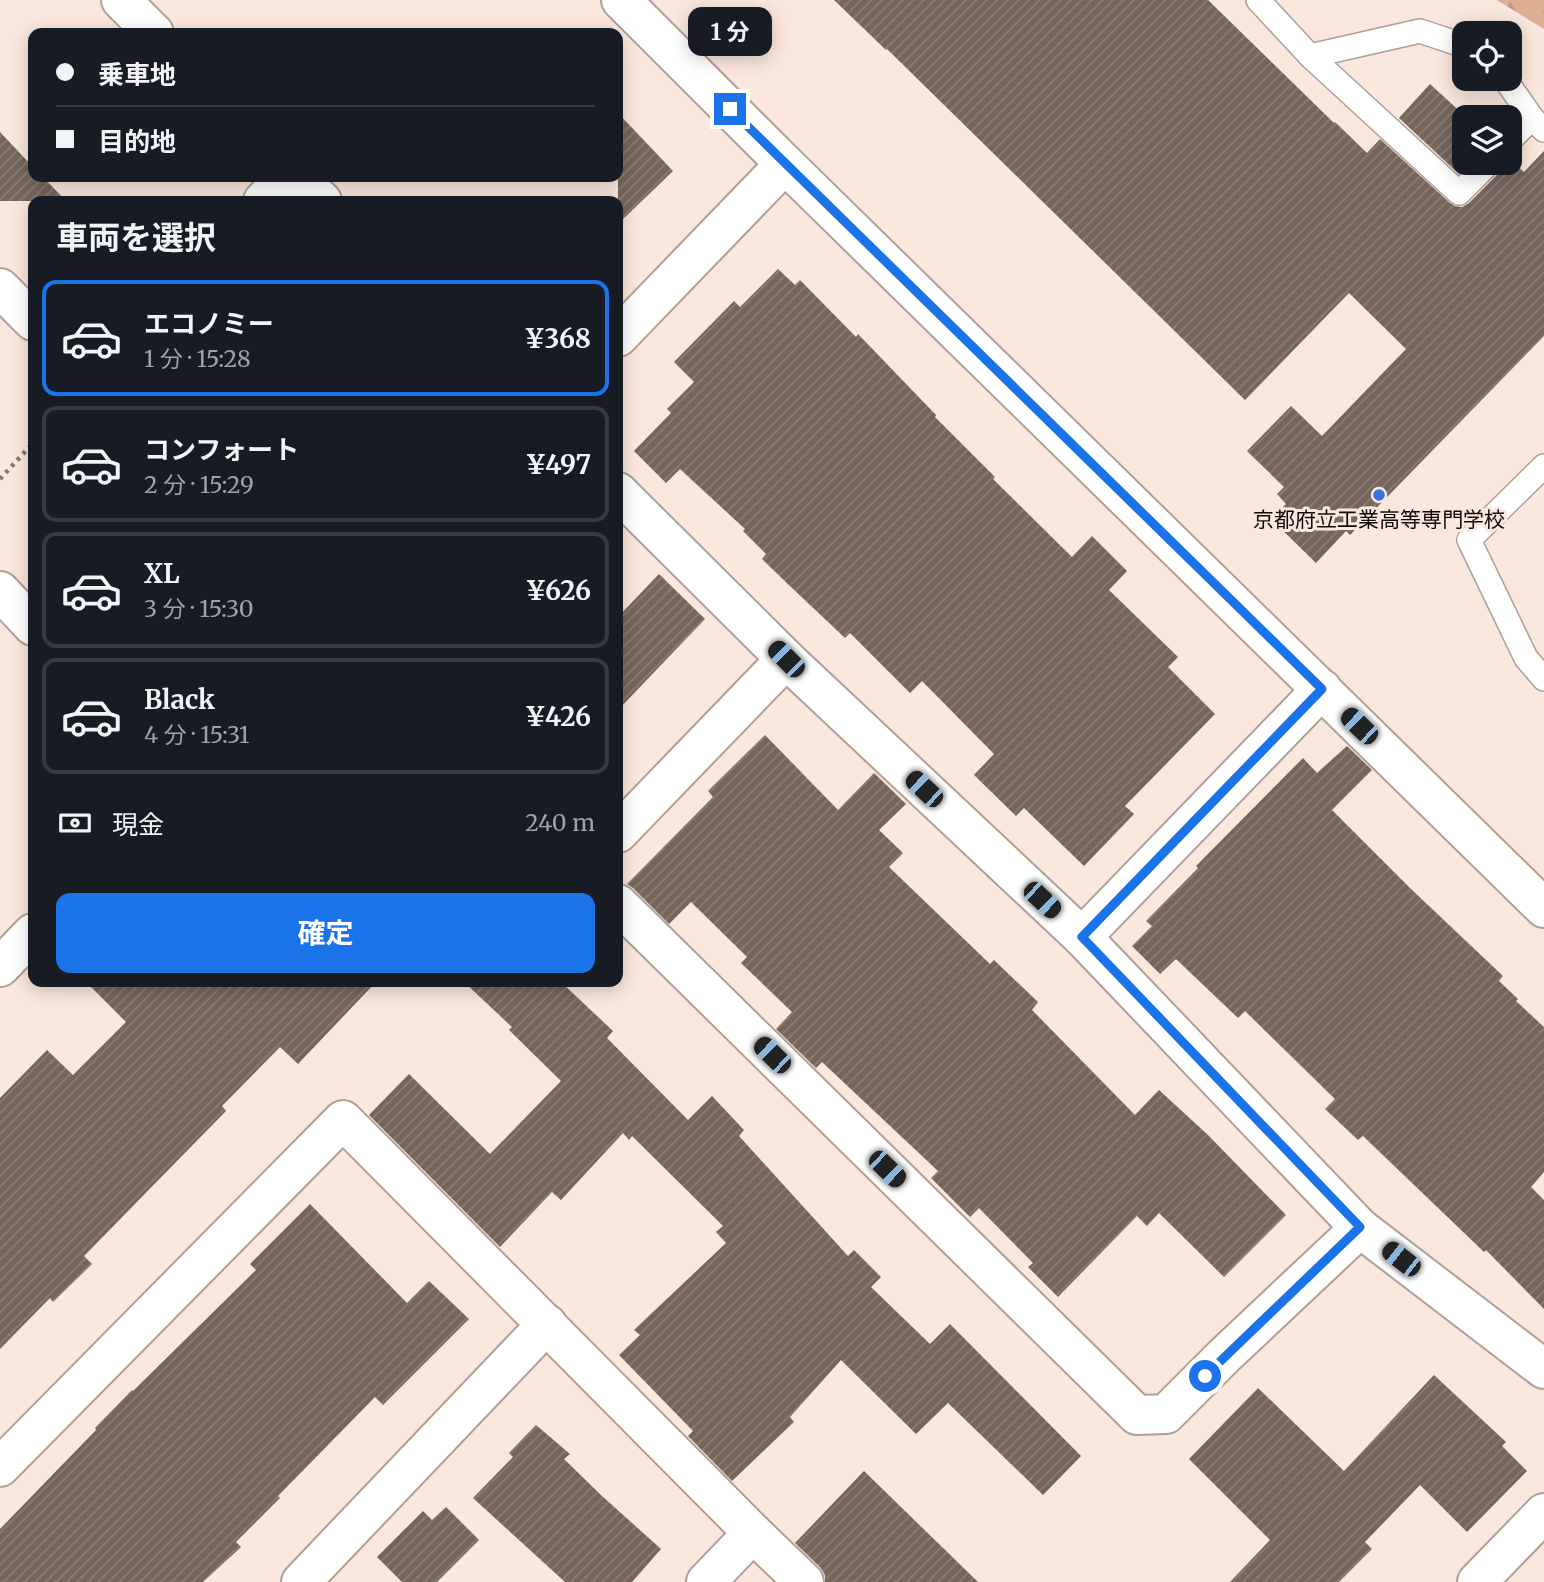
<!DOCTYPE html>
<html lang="ja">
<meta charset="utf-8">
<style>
body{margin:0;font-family:Merriweather,"Noto Sans JP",serif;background:#20242c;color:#f1f3f6;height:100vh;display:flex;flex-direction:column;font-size:26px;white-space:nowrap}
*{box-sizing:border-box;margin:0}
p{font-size:23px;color:#9ea1a6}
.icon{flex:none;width:38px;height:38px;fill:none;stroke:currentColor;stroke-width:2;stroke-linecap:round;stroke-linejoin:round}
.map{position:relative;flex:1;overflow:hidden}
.sheet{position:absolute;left:28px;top:196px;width:595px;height:791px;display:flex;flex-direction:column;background:#171b24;border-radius:14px;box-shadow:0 4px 18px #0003}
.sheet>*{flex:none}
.hud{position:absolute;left:28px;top:28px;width:595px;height:154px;border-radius:14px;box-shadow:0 4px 18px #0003;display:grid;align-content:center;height:154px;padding:0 28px;background:#171b24}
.fabs{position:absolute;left:1452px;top:21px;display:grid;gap:14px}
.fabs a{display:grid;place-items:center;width:70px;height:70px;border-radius:14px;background:#171b24;box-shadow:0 4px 18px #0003;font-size:35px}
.end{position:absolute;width:32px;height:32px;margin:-16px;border:9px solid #1a73e8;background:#fff;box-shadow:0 0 0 4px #fff}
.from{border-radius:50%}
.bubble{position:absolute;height:49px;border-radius:14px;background:#171b24;box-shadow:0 4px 18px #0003;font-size:23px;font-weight:700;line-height:49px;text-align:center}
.car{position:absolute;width:21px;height:42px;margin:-21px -10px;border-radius:9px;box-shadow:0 0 5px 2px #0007;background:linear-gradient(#222 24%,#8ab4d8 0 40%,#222 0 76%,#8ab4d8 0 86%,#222 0)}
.hud b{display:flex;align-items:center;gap:24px;height:66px;font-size:26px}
.hud b+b{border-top:2px solid #363941}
.hud i{width:18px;height:18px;background:#f1f3f6}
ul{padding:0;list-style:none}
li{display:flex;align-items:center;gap:21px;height:116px;margin:0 14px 10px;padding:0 14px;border:4px solid #363941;border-radius:14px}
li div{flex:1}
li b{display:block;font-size:26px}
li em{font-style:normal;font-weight:700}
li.selected{border-color:#1a73e8}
li>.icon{width:63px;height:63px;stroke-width:1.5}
h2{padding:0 28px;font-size:32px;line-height:84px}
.pay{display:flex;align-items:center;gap:18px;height:77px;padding:0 28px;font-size:26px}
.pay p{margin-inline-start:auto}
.action{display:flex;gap:14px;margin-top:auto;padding:14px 28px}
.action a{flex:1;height:80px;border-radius:14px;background:#1a73e8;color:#fff;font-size:28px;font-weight:700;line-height:80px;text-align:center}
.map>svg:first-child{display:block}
.forest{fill:url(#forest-firs)}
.building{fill:url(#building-hatch)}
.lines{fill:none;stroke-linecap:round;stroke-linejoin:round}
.service-casing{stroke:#b09f95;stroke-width:26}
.minor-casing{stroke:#b09f95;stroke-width:42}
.tertiary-casing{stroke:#b09f95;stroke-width:42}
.path{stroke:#847872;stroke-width:4.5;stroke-dasharray:3.5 5;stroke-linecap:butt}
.service{stroke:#fff;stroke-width:23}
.minor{stroke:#fff;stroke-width:38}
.tertiary{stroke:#fff;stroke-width:38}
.route{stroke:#1a73e8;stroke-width:9}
.poi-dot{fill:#3672e1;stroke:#fae7dd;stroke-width:2.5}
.labels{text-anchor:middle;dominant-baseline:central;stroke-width:6;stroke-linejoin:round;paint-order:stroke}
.poi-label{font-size:21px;fill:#100a07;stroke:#fae7dd}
</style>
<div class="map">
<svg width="1544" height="1582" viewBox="0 0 1544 1582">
<defs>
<pattern id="forest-firs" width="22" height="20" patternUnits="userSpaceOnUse" patternTransform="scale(1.75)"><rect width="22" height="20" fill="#deae92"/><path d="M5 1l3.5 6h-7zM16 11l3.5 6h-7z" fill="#bd947c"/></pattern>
<pattern id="building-hatch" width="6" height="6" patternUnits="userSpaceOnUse" patternTransform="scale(1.75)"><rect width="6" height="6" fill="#75655c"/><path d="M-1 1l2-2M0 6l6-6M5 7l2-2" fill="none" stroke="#897d77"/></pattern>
</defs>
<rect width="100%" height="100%" fill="#fae7dd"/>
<polygon class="forest" points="1497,0 1544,0 1544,29"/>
<g class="building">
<polygon points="834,0 1208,0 1334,123 1335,122 1367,153 1380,139 1450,203 1455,206 1462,207 1469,203 1499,173 1503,163 1510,163 1510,159 1524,172 1544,151 1544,336 1350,535 1346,531 1316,563 1271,519 1286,504 1277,494 1284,487 1247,451 1291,406 1322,436 1406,349 1349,293 1245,400 887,49 886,50"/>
<polygon points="1430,84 1466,117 1465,117 1465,163 1469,163 1459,174 1399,118"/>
<polygon points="618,113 673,171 618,224"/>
<polygon points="0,132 33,167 33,177 43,177 66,201 0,201"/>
<polygon points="778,269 795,285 800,280 856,337 858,334 936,415 935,417 995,477 993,479 1072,557 1092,536 1127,571 1109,590 1178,657 1168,667 1215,714 1125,806 1134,814 1084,866 1024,808 1016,816 974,775 994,754 922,681 910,693 850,633 845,638 791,587 762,559 766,554 743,531 745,529 680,469 666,483 634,451 671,413 667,409 694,382 674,362 734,301 740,307"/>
<polygon points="659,574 705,619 618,710 618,617"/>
<polygon points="765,735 838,810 874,773 906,804 879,830 903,853 889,867 990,964 994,960 1038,1002 1032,1010 1135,1115 1159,1090 1208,1135 1286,1215 1224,1277 1159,1213 1147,1226 1137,1216 1058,1297 1028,1267 1033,1263 979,1208 970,1217 931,1178 938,1171 822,1062 816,1068 776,1029 792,1012 741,963 747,957 691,902 669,924 633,888 627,884 713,797 708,791"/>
<polygon points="1347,746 1372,770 1332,810 1410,888 1503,976 1499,981 1518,999 1516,1001 1544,1027 1544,1172 1531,1187 1544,1200 1544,1309 1486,1250 1484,1252 1363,1136 1358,1140 1325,1109 1335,1099 1245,1011 1238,1018 1176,959 1160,974 1132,946 1152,926 1146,921 1198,868 1196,866 1303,758 1317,773"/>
<polygon points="86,982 376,982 298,1064 280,1047 222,1106 226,1111 84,1256 92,1264 53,1302 50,1298 0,1349 0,1098 47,1050 73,1075 126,1022"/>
<polygon points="464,982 561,982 613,1031 607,1038 688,1120 712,1096 744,1130 739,1136 848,1256 854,1250 881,1277 871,1287 930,1344 950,1324 1081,1456 1043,1495 948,1403 916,1434 841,1360 790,1417 794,1422 732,1481 688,1436 693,1431 619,1355 640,1335 634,1330 726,1243 716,1232 723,1226 632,1136 629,1140 623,1133 561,1200 552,1192 500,1247 369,1115 409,1074 490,1154 561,1081 509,1030 512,1027"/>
<polygon points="310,1204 407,1303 429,1281 469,1319 383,1405 375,1397 278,1496 280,1498 236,1542 241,1547 203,1582 0,1582 0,1529 96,1430 95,1428 132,1390 133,1391 256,1270 250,1264"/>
<polygon points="1434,1375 1506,1442 1502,1446 1527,1471 1467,1532 1420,1485 1365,1542 1372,1549 1339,1582 1230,1582 1270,1540 1189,1459 1258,1388 1344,1471"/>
<polygon points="536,1425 570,1454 564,1459 602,1496 661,1549 632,1582 565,1582 473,1498 513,1457 509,1453"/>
<polygon points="864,1471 978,1582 825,1582 825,1575 820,1567 795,1543"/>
<polygon points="446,1507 479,1540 437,1582 402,1582 377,1557 423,1511 432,1520"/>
</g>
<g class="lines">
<g class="service-casing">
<g id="service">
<polyline points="1258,0 1310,56 1420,31 1465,46"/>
<polyline points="1310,56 1459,193 1489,163"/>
<polyline points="1505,79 1532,118 1544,130"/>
<polyline points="1510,140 1532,118"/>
<polyline points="1544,466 1469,540 1526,658 1544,679"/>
</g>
</g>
<g class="minor-casing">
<g id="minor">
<polyline points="121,0 154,33"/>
<polyline points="297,177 322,201"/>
<polyline points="263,201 286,177"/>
<polyline points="0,288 33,321"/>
<polyline points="618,492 786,659 1082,937 1360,1228 1544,1369"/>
<polyline points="0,591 33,626"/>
<polyline points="618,833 786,659"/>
<polyline points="618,904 1137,1415 1166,1414 1224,1356 1360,1228"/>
<polyline points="1082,937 1322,689"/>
<polyline points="0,1467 343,1120 753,1533 804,1582"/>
<polyline points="301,1582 547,1324"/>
<polyline points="706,1582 753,1533"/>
<polyline points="1477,1582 1544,1513"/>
</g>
</g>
<g class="tertiary-casing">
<g id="tertiary">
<polyline points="621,0 785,164 1544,908"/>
<polyline points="618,337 785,164"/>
<polyline points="0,967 33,933"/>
</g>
</g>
<polyline class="path" points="0,479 33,443"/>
<use href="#service" class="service"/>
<use href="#minor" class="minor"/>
<use href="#tertiary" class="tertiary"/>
</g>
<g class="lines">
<polyline class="route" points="730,109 1322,689 1082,937 1360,1227 1205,1376"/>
</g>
<circle class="poi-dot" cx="1379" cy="495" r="7"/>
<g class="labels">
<g class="poi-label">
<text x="1379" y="519">京都府立工業高等専門学校</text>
</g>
</g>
</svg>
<div class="fabs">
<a><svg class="icon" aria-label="locate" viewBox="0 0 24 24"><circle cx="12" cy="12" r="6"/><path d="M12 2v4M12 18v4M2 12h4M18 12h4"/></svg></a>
<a><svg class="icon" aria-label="layers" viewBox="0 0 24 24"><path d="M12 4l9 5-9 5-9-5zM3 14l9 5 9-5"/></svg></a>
</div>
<i class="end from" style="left:1205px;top:1376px"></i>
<i class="end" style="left:730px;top:109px"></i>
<div class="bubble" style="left:688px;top:7px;width:84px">1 分</div>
<i class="car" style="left:786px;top:659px;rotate:315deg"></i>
<i class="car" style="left:1359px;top:726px;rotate:314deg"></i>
<i class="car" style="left:924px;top:789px;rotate:313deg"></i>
<i class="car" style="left:1042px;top:900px;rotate:133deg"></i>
<i class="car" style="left:772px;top:1055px;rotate:314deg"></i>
<i class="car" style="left:887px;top:1169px;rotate:134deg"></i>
<i class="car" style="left:1401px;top:1259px;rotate:308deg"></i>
<div class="hud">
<b><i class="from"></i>乗車地</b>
<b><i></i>目的地</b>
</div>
<section class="sheet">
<h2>車両を選択</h2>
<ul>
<li class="selected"><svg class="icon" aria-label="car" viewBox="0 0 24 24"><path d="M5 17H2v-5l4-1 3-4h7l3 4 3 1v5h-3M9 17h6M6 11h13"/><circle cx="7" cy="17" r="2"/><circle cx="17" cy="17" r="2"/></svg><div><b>エコノミー</b><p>1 分 · 15:28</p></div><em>¥368</em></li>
<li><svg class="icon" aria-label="car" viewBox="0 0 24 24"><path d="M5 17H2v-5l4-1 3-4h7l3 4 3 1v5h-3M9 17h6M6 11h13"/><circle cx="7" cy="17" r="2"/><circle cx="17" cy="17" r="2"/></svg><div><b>コンフォート</b><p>2 分 · 15:29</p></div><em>¥497</em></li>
<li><svg class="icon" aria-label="car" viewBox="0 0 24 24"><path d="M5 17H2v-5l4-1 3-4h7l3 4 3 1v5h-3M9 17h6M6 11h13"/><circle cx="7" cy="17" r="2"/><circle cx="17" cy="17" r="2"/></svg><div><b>XL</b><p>3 分 · 15:30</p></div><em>¥626</em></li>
<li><svg class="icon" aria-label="car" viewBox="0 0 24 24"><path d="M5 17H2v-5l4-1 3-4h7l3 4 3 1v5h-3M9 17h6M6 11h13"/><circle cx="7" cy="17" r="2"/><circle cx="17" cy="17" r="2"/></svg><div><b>Black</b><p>4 分 · 15:31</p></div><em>¥426</em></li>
</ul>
<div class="pay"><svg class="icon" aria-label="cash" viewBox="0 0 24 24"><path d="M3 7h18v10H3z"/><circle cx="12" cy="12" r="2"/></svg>現金<p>240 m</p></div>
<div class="action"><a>確定</a></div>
</section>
</div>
